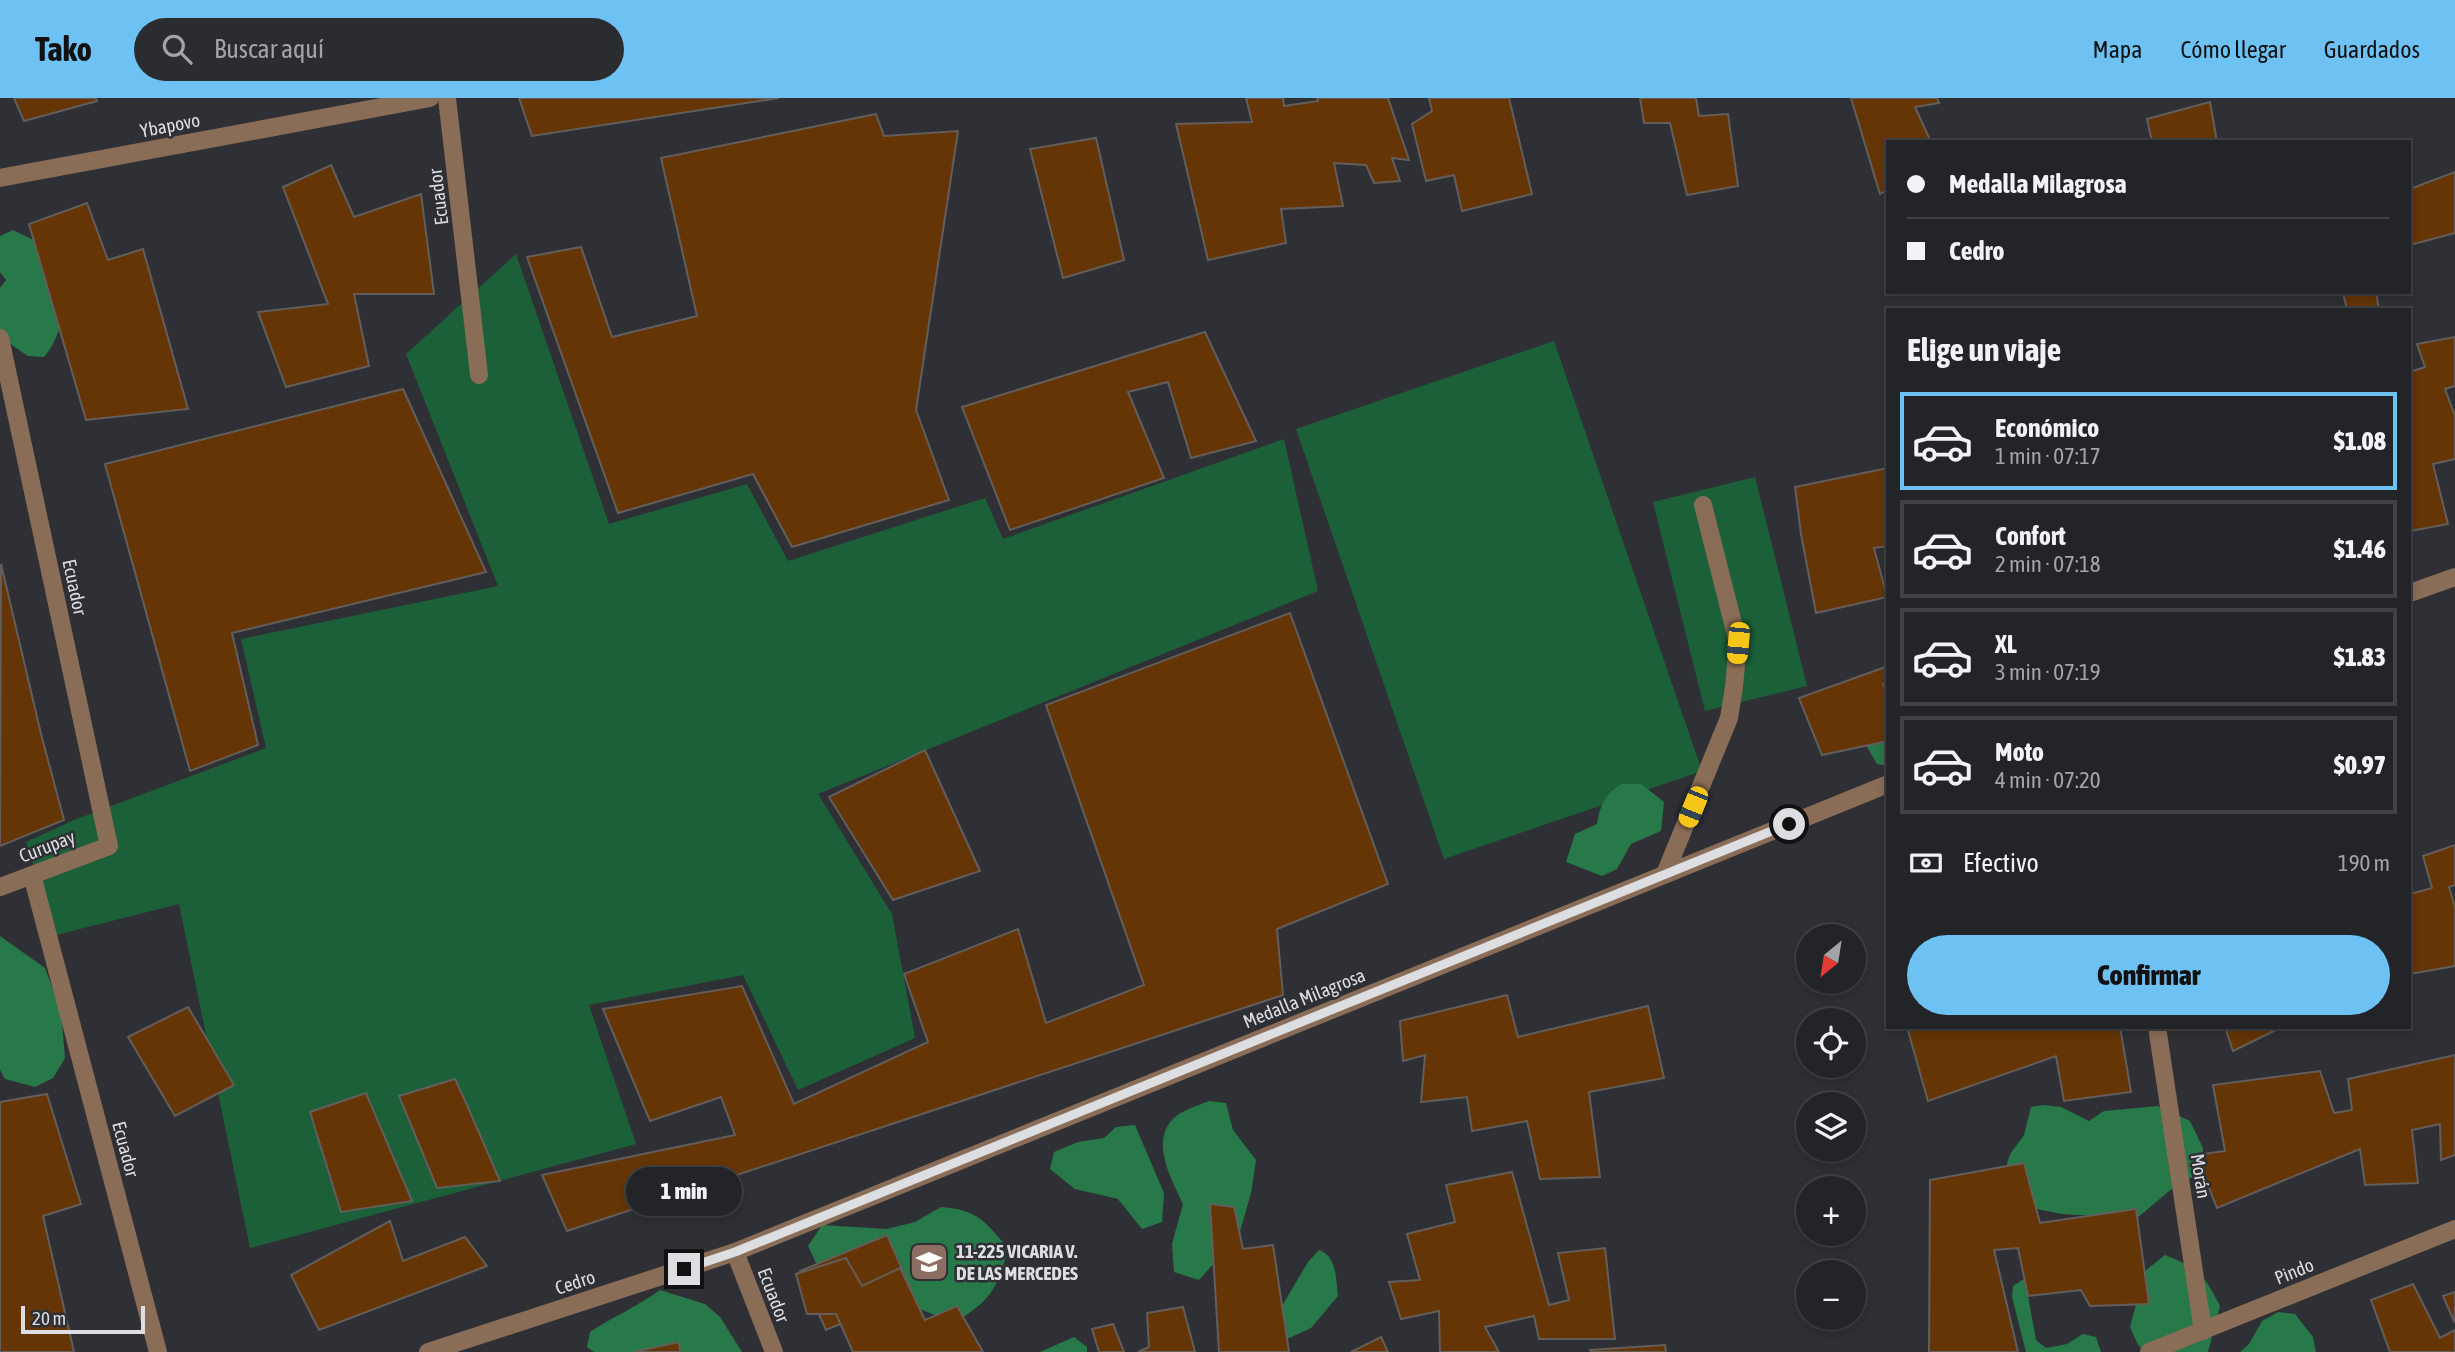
<!DOCTYPE html>
<html lang="es">
<meta charset="utf-8">
<style>
body{margin:0;font-family:"Asap Condensed",sans-serif;background:#2b2c30;color:#f1f3f6;height:100vh;display:flex;flex-direction:column;font-size:26px;white-space:nowrap}
*{box-sizing:border-box;margin:0}
p{font-size:23px;color:#a3a4a8}
.icon{flex:none;width:38px;height:38px;fill:none;stroke:currentColor;stroke-width:2;stroke-linecap:round;stroke-linejoin:round}
.map{position:relative;flex:1;overflow:hidden}
.drawer{position:absolute;left:1886px;top:210px;width:525px;height:721px;display:flex;flex-direction:column;background:#232428;border-radius:0px;box-shadow:0 4px 10px #0003,0 0 0 2px #404145}
.drawer>*{flex:none}
.banner{position:absolute;left:1886px;top:42px;width:525px;height:154px;border-radius:0px;box-shadow:0 4px 10px #0003,0 0 0 2px #404145;display:grid;align-content:center;height:154px;padding:0 21px;background:#232428}
.needle{width:46px;rotate:210deg}
.fabs{position:absolute;left:1796px;top:826px;display:grid;gap:14px}
.fabs a{display:grid;place-items:center;width:70px;height:70px;border-radius:50%;background:#232428;box-shadow:0 4px 10px #0003,0 0 0 2px #404145;font-size:35px}
.scale{position:absolute;left:21px;bottom:18px;width:124px;box-sizing:border-box;padding-left:7px;border:4px solid #dddee1;border-top:0;font-size:19px;line-height:24px;white-space:nowrap;color:#dddee1;-webkit-text-stroke:5px #2f3035;paint-order:stroke}
.end{position:absolute;width:32px;height:32px;margin:-16px;border:9px solid #dddee1;background:#111;box-shadow:0 0 0 4px #111}
.from{border-radius:50%}
.bubble{position:absolute;height:49px;border-radius:24px;background:#232428;box-shadow:0 4px 10px #0003,0 0 0 2px #404145;font-size:23px;font-weight:800;line-height:49px;text-align:center}
.car{position:absolute;width:21px;height:42px;margin:-21px -10px;border-radius:9px;box-shadow:0 0 5px 2px #0007;background:linear-gradient(#f5c518 24%,#345 0 40%,#f5c518 0 76%,#345 0 86%,#f5c518 0)}
.banner b{display:flex;align-items:center;gap:24px;height:66px;font-size:26px}
.banner b+b{border-top:2px solid #404145}
.banner i{width:18px;height:18px;background:#f1f3f6}
ul{padding:0;list-style:none}
li{display:flex;align-items:center;gap:21px;height:98px;margin:0 14px 10px;padding:0 7px;border:4px solid #404145;border-radius:0px}
li div{flex:1}
li b{display:block;font-size:26px}
li em{font-style:normal;font-weight:800}
li.active{border-color:#6ec2f3}
li>.icon{width:63px;height:63px;stroke-width:1.5}
h2{padding:0 21px;font-size:32px;line-height:84px}
.pay{display:flex;align-items:center;gap:18px;height:77px;padding:0 21px;font-size:26px}
.pay p{margin-inline-start:auto}
.button{display:flex;gap:14px;margin-top:auto;padding:14px 21px}
.button a{flex:1;height:80px;border-radius:42px;background:#6ec2f3;color:#111;font-size:28px;font-weight:800;line-height:80px;text-align:center}
header{display:flex;align-items:center;gap:42px;box-sizing:border-box;height:98px;padding:0 35px;background:#6ec2f3;color:#111}
header strong{font-size:33px}
nav{display:flex;gap:38px;margin-inline-start:auto;font-size:24px}
.search{width:490px;height:63px;background:#2b2c30;display:flex;align-items:center;gap:18px;box-sizing:border-box;padding:0 24px;border-radius:38px;color:#a3a4a8;font-size:26px}
.map>svg:first-child{display:block}
.green{fill:#1b6038}
.forest{fill:#277949}
.building{fill:#653505;stroke:#635e5b;stroke-width:2}
.lines{fill:none;stroke-linecap:round;stroke-linejoin:round}
.minor{stroke:#8a6d57;stroke-width:18}
.route{stroke:#dddee1;stroke-width:9}
.labels{text-anchor:middle;dominant-baseline:central;stroke-width:5;stroke-linejoin:round;paint-order:stroke}
.street-label{font-size:19px;fill:#dddee1;stroke:#2f3035}
.poi-label{font-size:19px;font-weight:bold;fill:#dddee1;stroke:#2f3035;text-anchor:start}
</style>
<header>
<strong>Tako</strong>
<div class="search"><svg class="icon" aria-label="search" viewBox="0 0 24 24"><circle cx="10" cy="10" r="6"/><path d="M15 15l6 6"/></svg>Buscar aquí</div>
<nav><a>Mapa</a><a>Cómo llegar</a><a>Guardados</a></nav>
</header>
<div class="map">
<svg width="2455" height="1254" viewBox="0 0 2455 1254">
<rect width="100%" height="100%" fill="#2f3035"/>
<g class="green">
<polygon points="516,156 609,426 747,386 788,463 985,400 1003,441 1284,341 1318,493 818,696 892,816 915,940 798,992 743,877 589,907 636,1046 250,1150 179,806 56,837 26,744 74,722 266,650 241,541 498,488 406,256"/>
<polygon points="1554,243 1702,673 1444,761 1296,331"/>
<polygon points="1755,379 1807,588 1705,613 1653,404"/>
</g>
<g class="forest">
<path d="M13 132 50 150 43 175 46 186 62 194C64 218 60 240 44 259L28 258 0 239V190L6 182 0 174V138Z"/>
<polygon points="1888,612 1888,668 1877,666 1866,647"/>
<path d="M1622 686H1641L1664 704 1661 733 1631 746 1617 771 1602 778 1566 764 1575 736 1597 726C1600 708 1605 695 1622 686Z"/>
<polygon points="0,838 45,870 61,913 65,960 53,980 35,989 5,981 0,972"/>
<path d="M1209 1003 1226 1005 1233 1032 1256 1062 1251 1095 1239 1137 1199 1182 1174 1174 1172 1146 1183 1106C1172 1082 1150 1044 1173 1021 1182 1012 1197 1008 1209 1003Z"/>
<path d="M2043 1007 2061 1009 2089 1023 2104 1013 2158 1008 2190 1023 2203 1050 2202 1074 2174 1089 2137 1120 2062 1116 2037 1111C2031 1092 2021 1082 2006 1069L2010 1056 2024 1037 2031 1009Z"/>
<polygon points="1135,1027 1164,1095 1162,1124 1142,1131 1118,1101 1075,1091 1050,1071 1054,1054 1078,1044 1104,1040 1116,1029"/>
<path d="M941 1109C979 1112 984 1123 1008 1150 997 1192 991 1202 954 1225L818 1169 808 1148 822 1127 887 1131 915 1124Z"/>
<path d="M1319 1152C1337 1158 1336 1182 1338 1198L1311 1230 1287 1241 1279 1213 1308 1164Z"/>
<path d="M2165 1157C2200 1171 2202 1174 2220 1208L2208 1254H2146L2138 1247 2130 1229 2145 1173Z"/>
<polygon points="2030,1177 2028,1198 2036,1242 2046,1250 2067,1246 2083,1236 2096,1239 2101,1254 2026,1254 2012,1199 2013,1188"/>
<path d="M660 1192 705 1206 720 1219 742 1254H594L587 1249 590 1234C613 1219 638 1208 660 1192Z"/>
<polygon points="2278,1214 2295,1216 2313,1239 2316,1254 2240,1254 2249,1246 2262,1223"/>
<polygon points="1074,1239 1087,1249 1087,1254 1040,1254"/>
</g>
<g class="building">
<polygon points="14,0 96,0 97,3 24,23"/>
<polygon points="519,0 779,0 532,38"/>
<polygon points="1246,0 1283,0 1284,8 1318,3 1317,0 1388,0 1409,62 1392,60 1400,83 1374,85 1366,67 1334,65 1343,108 1281,111 1286,145 1208,162 1176,26 1252,24"/>
<polygon points="1429,0 1509,0 1532,96 1462,113 1454,77 1426,83 1412,26 1432,13"/>
<polygon points="1640,0 1696,0 1699,18 1728,16 1738,88 1687,97 1670,25 1644,25"/>
<polygon points="1851,0 1937,0 1939,5 1915,9 1931,44 1888,44 1888,92 1880,96"/>
<polygon points="2210,4 2217,44 2152,44 2147,21"/>
<polygon points="876,16 884,38 958,33 916,312 949,402 792,449 753,376 618,415 527,159 581,149 612,239 697,218 661,60"/>
<polygon points="1096,40 1124,162 1063,180 1030,51"/>
<polygon points="331,67 354,119 421,96 434,196 354,196 369,268 286,289 258,214 328,206 283,89"/>
<polygon points="2455,74 2455,135 2410,147 2410,91"/>
<polygon points="87,105 108,162 143,151 188,311 86,322 29,126"/>
<polygon points="2343,194 2376,194 2379,212 2347,212"/>
<polygon points="1205,234 1256,343 1191,360 1168,284 1128,294 1164,380 1010,432 962,309"/>
<polygon points="2455,239 2455,288 2445,291 2455,318 2455,361 2433,366 2448,426 2410,433 2410,274 2425,269 2417,246"/>
<polygon points="403,291 486,474 232,535 258,647 190,673 105,366"/>
<polygon points="1888,370 1888,448 1874,450 1887,499 1816,515 1801,436 1795,389"/>
<polygon points="1,466 41,636 64,722 0,748"/>
<polygon points="1290,515 1388,786 1277,831 1283,897 567,1133 542,1077 735,1037 721,999 650,1023 603,911 742,888 794,1006 928,944 904,876 1018,831 1046,925 1144,887 1046,607"/>
<polygon points="1888,568 1888,585 1883,586 1888,602 1888,643 1822,657 1799,600"/>
<polygon points="925,652 980,773 893,802 829,699"/>
<polygon points="2455,747 2455,787 2449,789 2455,809 2455,868 2410,876 2410,796 2432,790 2423,758"/>
<polygon points="1507,897 1518,939 1648,908 1664,980 1589,994 1600,1079 1540,1081 1527,1023 1472,1033 1467,999 1421,1004 1425,957 1403,963 1400,923"/>
<polygon points="188,909 234,987 175,1018 128,939"/>
<polygon points="1907,929 2120,929 2131,994 2064,1003 2056,958 1928,1003"/>
<polygon points="2225,929 2282,929 2233,953"/>
<polygon points="2455,957 2455,1057 2441,1062 2440,1026 2412,1032 2418,1085 2365,1087 2360,1051 2217,1110 2196,1057 2225,1053 2213,987 2320,973 2334,1015 2352,1012 2348,981"/>
<polygon points="455,981 467,1007 500,1083 437,1090 399,998"/>
<polygon points="366,995 412,1103 341,1114 310,1014"/>
<polygon points="47,996 81,1106 43,1118 74,1254 0,1254 0,1004"/>
<polygon points="2024,1065 2040,1125 2136,1111 2149,1206 2090,1208 2081,1192 2028,1198 2018,1150 1994,1152 2018,1254 1929,1254 1930,1082"/>
<polygon points="1512,1074 1549,1207 1569,1202 1558,1155 1605,1150 1615,1241 1539,1241 1534,1218 1485,1229 1499,1254 1440,1254 1439,1213 1401,1221 1389,1184 1420,1182 1407,1136 1455,1124 1446,1087"/>
<polygon points="1210,1106 1234,1109 1243,1151 1273,1147 1289,1254 1219,1254"/>
<polygon points="390,1123 403,1163 465,1139 487,1168 319,1232 291,1177"/>
<polygon points="887,1137 913,1196 826,1232 800,1173"/>
<polygon points="846,1160 862,1188 900,1170 925,1222 957,1208 983,1254 853,1254 836,1216 807,1216 796,1176"/>
<polygon points="2413,1186 2440,1240 2455,1232 2455,1254 2390,1254 2371,1202"/>
<polygon points="2455,1194 2455,1225 2443,1198"/>
<polygon points="1183,1209 1195,1254 1138,1254 1149,1249 1147,1215"/>
<polygon points="1113,1226 1124,1254 1099,1254 1092,1231"/>
<polygon points="1381,1239 1388,1254 1351,1254"/>
<polygon points="679,1244 680,1254 634,1254"/>
<polygon points="1665,1247 1666,1254 1591,1254 1590,1252"/>
</g>
<g class="lines">
<g class="minor">
<polyline points="447,0 479,277"/>
<polyline points="0,80 430,0"/>
<polyline points="0,240 109,748 0,789"/>
<polyline points="2410,495 2455,479"/>
<polyline points="1665,776 1729,620 1734,589 1738,545 1703,407"/>
<polyline points="32,777 158,1254"/>
<polyline points="2157,929 2203,1233"/>
<polyline points="735,1154 774,1254"/>
<polyline points="428,1254 735,1154 1888,686"/>
<polyline points="2149,1254 2455,1131"/>
</g>
</g>
<g class="lines">
<polyline class="route" points="684,1171 735,1154 1789,726"/>
</g>
<defs>
<g id="school-square" transform="scale(2.0125)"><rect x="-9" y="-9" width="18" height="18" rx="4" fill="#8d6e63" stroke="#2f3035"/><path d="M0-5L7-2L0 1L-7-2ZM-4 1L0 2.5L4 1V4Q0 6-4 4Z" fill="#fff"/></g>
</defs>
<g fill-rule="evenodd">
<use href="#school-square" x="929" y="1164"/>
</g>
<g class="labels">
<g class="street-label">
<text transform="translate(170 27) rotate(-11)">Ybapovo</text>
<text transform="translate(438 99) rotate(-97)">Ecuador</text>
<text transform="translate(75 489) rotate(78)">Ecuador</text>
<text transform="translate(47 748) rotate(-21)">Curupay</text>
<text transform="translate(1304 900) rotate(-22)">Medalla Milagrosa</text>
<text transform="translate(126 1051) rotate(75)">Ecuador</text>
<text transform="translate(2201 1078) rotate(81)">Morán</text>
<text transform="translate(2294 1173) rotate(-22)">Pindo</text>
<text transform="translate(575 1184) rotate(-18)">Cedro</text>
<text transform="translate(774 1197) rotate(69)">Ecuador</text>
</g>
<g class="poi-label">
<text x="956" y="1153">11-225 VICARIA V.<tspan x="956" dy="22">DE LAS MERCEDES</tspan></text>
</g>
</g>
</svg>
<div class="fabs">
<a><svg class="needle" viewBox="-14 -14 28 28"><path d="M0-13l5 13h-10z" fill="#e53935"/><path d="M0 13l5-13h-10z" fill="#a3a4a8"/></svg></a>
<a><svg class="icon" aria-label="locate" viewBox="0 0 24 24"><circle cx="12" cy="12" r="6"/><path d="M12 2v4M12 18v4M2 12h4M18 12h4"/></svg></a>
<a><svg class="icon" aria-label="layers" viewBox="0 0 24 24"><path d="M12 4l9 5-9 5-9-5zM3 14l9 5 9-5"/></svg></a>
<a>+</a>
<a>−</a>
</div>
<div class="scale">20 m</div>
<i class="end from" style="left:1789px;top:726px"></i>
<i class="end" style="left:684px;top:1171px"></i>
<div class="bubble" style="left:626px;top:1069px;width:116px">1 min</div>
<i class="car" style="left:1738px;top:545px;rotate:185deg"></i>
<i class="car" style="left:1693px;top:709px;rotate:202deg"></i>
<div class="banner">
<b><i class="from"></i>Medalla Milagrosa</b>
<b><i></i>Cedro</b>
</div>
<section class="drawer">
<h2>Elige un viaje</h2>
<ul>
<li class="active"><svg class="icon" aria-label="car" viewBox="0 0 24 24"><path d="M5 17H2v-5l4-1 3-4h7l3 4 3 1v5h-3M9 17h6M6 11h13"/><circle cx="7" cy="17" r="2"/><circle cx="17" cy="17" r="2"/></svg><div><b>Económico</b><p>1 min · 07:17</p></div><em>$1.08</em></li>
<li><svg class="icon" aria-label="car" viewBox="0 0 24 24"><path d="M5 17H2v-5l4-1 3-4h7l3 4 3 1v5h-3M9 17h6M6 11h13"/><circle cx="7" cy="17" r="2"/><circle cx="17" cy="17" r="2"/></svg><div><b>Confort</b><p>2 min · 07:18</p></div><em>$1.46</em></li>
<li><svg class="icon" aria-label="car" viewBox="0 0 24 24"><path d="M5 17H2v-5l4-1 3-4h7l3 4 3 1v5h-3M9 17h6M6 11h13"/><circle cx="7" cy="17" r="2"/><circle cx="17" cy="17" r="2"/></svg><div><b>XL</b><p>3 min · 07:19</p></div><em>$1.83</em></li>
<li><svg class="icon" aria-label="car" viewBox="0 0 24 24"><path d="M5 17H2v-5l4-1 3-4h7l3 4 3 1v5h-3M9 17h6M6 11h13"/><circle cx="7" cy="17" r="2"/><circle cx="17" cy="17" r="2"/></svg><div><b>Moto</b><p>4 min · 07:20</p></div><em>$0.97</em></li>
</ul>
<div class="pay"><svg class="icon" aria-label="cash" viewBox="0 0 24 24"><path d="M3 7h18v10H3z"/><circle cx="12" cy="12" r="2"/></svg>Efectivo<p>190 m</p></div>
<div class="button"><a>Confirmar</a></div>
</section>
</div>
